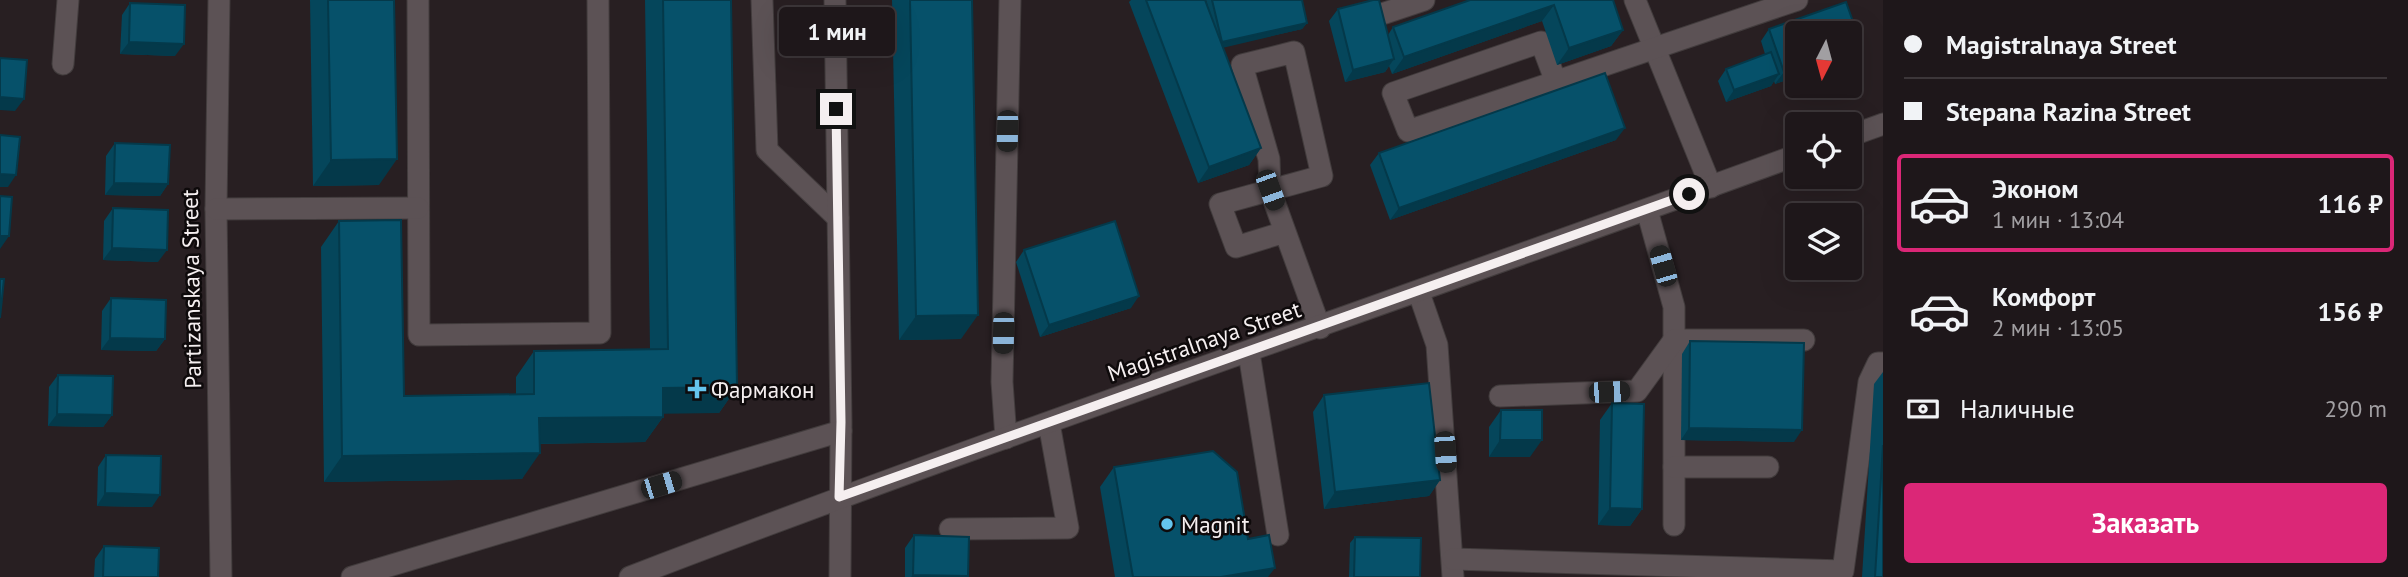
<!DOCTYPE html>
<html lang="ru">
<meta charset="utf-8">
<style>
body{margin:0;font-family:"PT Sans",sans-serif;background:#262023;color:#f1f3f6;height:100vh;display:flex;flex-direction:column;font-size:26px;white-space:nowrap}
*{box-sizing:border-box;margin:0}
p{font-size:23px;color:#a19fa2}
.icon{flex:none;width:38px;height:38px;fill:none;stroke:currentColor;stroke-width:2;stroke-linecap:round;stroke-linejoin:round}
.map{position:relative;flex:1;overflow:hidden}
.drawer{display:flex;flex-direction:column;background:#1e171a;width:525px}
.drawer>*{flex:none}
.banner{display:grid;align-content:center;height:154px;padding:0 21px;background:#1e171a}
.needle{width:46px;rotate:186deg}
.buttons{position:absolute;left:1785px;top:21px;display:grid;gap:14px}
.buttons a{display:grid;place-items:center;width:77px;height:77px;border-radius:7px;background:#1e171a;box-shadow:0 7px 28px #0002,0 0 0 2px #3c3639;font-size:35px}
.end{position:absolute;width:32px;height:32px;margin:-16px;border:9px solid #f5eff0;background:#111;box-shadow:0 0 0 4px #111}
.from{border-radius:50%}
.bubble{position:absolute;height:49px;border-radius:7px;background:#1e171a;box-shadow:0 7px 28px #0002,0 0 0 2px #3c3639;font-size:23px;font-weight:700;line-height:49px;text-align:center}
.car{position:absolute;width:21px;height:42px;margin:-21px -10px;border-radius:9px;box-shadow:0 0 5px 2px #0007;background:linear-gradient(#222 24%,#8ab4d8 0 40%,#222 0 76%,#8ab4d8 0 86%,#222 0)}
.banner b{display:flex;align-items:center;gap:24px;height:66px;font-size:26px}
.banner b+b{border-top:2px solid #3c3639}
.banner i{width:18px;height:18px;background:#f1f3f6}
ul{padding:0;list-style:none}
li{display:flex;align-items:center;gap:21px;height:98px;margin:0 14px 10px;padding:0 7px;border:4px solid transparent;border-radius:7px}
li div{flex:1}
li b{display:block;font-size:26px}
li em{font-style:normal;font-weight:700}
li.on{border-color:#db2777}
li>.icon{width:63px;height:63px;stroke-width:1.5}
.pay{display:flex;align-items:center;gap:18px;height:77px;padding:0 21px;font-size:26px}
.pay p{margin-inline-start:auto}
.button{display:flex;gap:14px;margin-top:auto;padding:14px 21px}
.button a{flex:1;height:80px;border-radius:7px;background:#db2777;color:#fff;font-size:28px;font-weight:700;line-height:80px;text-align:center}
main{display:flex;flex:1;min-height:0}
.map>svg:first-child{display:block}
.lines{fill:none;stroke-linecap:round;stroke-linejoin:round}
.minor-casing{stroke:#423c3d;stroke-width:23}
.minor{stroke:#5c5255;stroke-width:21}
.wall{fill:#05465b}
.shaded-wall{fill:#04394a}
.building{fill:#06516a;stroke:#04394a;stroke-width:2}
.route{stroke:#f5eff0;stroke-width:9}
.poi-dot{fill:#65c5ee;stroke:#0e0a0b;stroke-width:2.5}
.labels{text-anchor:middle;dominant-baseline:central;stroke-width:5;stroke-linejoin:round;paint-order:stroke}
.street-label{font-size:23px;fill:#f5eff0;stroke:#0e0a0b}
.poi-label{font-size:23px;fill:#f5eff0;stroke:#0e0a0b;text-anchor:start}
</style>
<main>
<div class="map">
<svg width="1883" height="577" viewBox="0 0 1883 577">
<rect width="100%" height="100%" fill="#281f22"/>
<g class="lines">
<g class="minor-casing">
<g id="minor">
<polyline points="219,0 216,209 221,577"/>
<polyline points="418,0 419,335 600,333 598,0"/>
<polyline points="762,0 767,150 838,218"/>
<polyline points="835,0 841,422 840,577"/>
<polyline points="1635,0 1711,187"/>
<polyline points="1385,13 1424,0"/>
<polyline points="63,64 68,0"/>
<path d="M1556 82 1541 42 1393 93 1408 131C1538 88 1668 44 1797 0"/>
<polyline points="1850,136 1883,124"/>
<polyline points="216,209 418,208"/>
<polyline points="1647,210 1674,307 1674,525"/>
<polyline points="1285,232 1236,247 1220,204 1322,176 1294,52 1242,65 1269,159 1270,190 1320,328"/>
<polyline points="1419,293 1437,345 1453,577"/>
<polyline points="1249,353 1278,535"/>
<polyline points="1500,396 1637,391 1674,340 1804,340"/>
<polyline points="1006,438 1002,382 1010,0"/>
<polyline points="1674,467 1768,467"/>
<polyline points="950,529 1068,528 1049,423"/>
<polyline points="1453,559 1843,571 1869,382 1878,363 1883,363"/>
<polyline points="352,577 841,431"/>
<path d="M630 577C1016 429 1408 297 1797 155"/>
</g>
</g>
<use href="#minor" class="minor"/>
</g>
<g class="wall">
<polygon points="310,0 394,0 379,185 313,186"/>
<polygon points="645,0 731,0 737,387 719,413 663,413 663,417 645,442 540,444 522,479 324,482 321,247 339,221 404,396 516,394 516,377 534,351 650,349"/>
<polygon points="892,0 972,0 961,339 899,340"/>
<polygon points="1131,0 1205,0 1209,10 1206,0 1302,0 1307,23 1302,29 1223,47 1261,148 1249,165 1198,183 1129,2"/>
<polygon points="1470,0 1613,0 1623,30 1611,46 1557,65 1542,21 1392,74 1389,66 1385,72 1345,82 1329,21 1338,9 1388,35 1393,27"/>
<polygon points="1846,2 1861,44 1853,56 1850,57 1850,33 1797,33 1797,76 1775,84 1774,81 1771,86 1726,102 1718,81 1726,69 1765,54 1761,41 1769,29"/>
<polygon points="130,3 175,56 120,54 122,15"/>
<polygon points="1616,140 1390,220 1370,165 1379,153"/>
<polygon points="115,143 168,184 160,196 105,195 106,156"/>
<polygon points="113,208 158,262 103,260 104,221"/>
<polygon points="1024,250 1131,308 1040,337 1016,262"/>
<polygon points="111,298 165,339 156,351 101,350 102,311"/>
<polygon points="1690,341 1794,442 1681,440 1682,354"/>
<polygon points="1883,372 1883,577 1862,577 1874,384"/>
<polygon points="58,375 112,415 103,427 48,426 49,387"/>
<polygon points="1324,395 1440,480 1429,496 1324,509 1313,412"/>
<polygon points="1612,403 1642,509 1630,526 1598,525 1600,420"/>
<polygon points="1501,410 1530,457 1489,457 1489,427"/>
<polygon points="106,455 152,507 97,506 98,467"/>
<polygon points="1114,467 1248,539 1268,577 1115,577 1100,487"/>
<polygon points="914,535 967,577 905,577 905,548"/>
<polygon points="1355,537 1420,577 1349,577 1350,543"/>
<polygon points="104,546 158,577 94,577 95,559"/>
</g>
<g class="shaded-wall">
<polygon points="1554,5 1542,21 1392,74 1404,57"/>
<polygon points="1307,23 1302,29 1218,49 1222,42"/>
<polygon points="1623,30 1611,46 1557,65 1569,48"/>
<polygon points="129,42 184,44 175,56 120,54"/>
<polygon points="1861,44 1853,56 1850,57 1850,48"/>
<polygon points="1394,59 1385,72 1345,82 1353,70"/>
<polygon points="1797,67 1797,76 1775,84 1784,72"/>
<polygon points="1779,74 1771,86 1726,102 1734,90"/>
<polygon points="0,97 24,99 15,111 0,110"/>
<polygon points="1625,128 1616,140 1390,220 1399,208"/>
<polygon points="1261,148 1249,165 1198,183 1209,167"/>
<polygon points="397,159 379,185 313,186 331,160"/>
<polygon points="0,174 16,175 8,187 0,187"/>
<polygon points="114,183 168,184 160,196 105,195"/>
<polygon points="0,236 9,236 0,249"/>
<polygon points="112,248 167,250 158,262 103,260"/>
<polygon points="1139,296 1131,308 1040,337 1049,325"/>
<polygon points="978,315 961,339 899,340 916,316"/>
<polygon points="110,338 165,339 156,351 101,350"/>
<polygon points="737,387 719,413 645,414 663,388"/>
<polygon points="57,414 112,415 103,427 48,426"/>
<polygon points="663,417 645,442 521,444 539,418"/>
<polygon points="1689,428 1802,430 1794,442 1681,440"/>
<polygon points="1500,440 1542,440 1530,457 1489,457"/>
<polygon points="540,453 522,479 324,482 342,456"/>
<polygon points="1440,480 1429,496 1324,509 1335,492"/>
<polygon points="105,493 160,495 152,507 97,506"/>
<polygon points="1610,508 1642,509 1630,526 1598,525"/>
<polygon points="1275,568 1268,577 1221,577"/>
<polygon points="913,575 968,576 967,577 911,577"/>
</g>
<g class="building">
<polygon points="328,0 394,0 397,159 331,160"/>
<polygon points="663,0 731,0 737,387 663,388 663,417 539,418 540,453 342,456 339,221 401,220 404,396 534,394 534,351 668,349"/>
<polygon points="910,0 972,0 978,315 916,316"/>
<polygon points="1146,0 1205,0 1261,148 1209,167"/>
<polygon points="1212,0 1302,0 1307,23 1222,42"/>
<polygon points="1373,0 1379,0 1394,59 1353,70 1338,9"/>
<polygon points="1470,0 1613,0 1623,30 1569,48 1554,5 1404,57 1393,27"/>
<polygon points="1846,2 1861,44 1850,48 1850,33 1797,33 1797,67 1784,72 1769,29"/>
<polygon points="130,3 185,5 184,44 129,42"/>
<polygon points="1771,52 1779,74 1734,90 1726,69"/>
<polygon points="0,58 27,60 24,99 0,97"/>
<polygon points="1605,73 1625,128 1399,208 1379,153"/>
<polygon points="0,135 20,137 16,175 0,174"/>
<polygon points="115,143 170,145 168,184 114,183"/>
<polygon points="0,196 12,197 9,236 0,236"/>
<polygon points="113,208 168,210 167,250 112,248"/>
<polygon points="1115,221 1139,296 1049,325 1024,250"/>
<polygon points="0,279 4,279 0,318"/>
<polygon points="111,298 166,300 165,339 110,338"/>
<polygon points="1690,341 1804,343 1802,430 1689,428"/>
<polygon points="58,375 113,376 112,415 57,414"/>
<polygon points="1429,383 1440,480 1335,492 1324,395"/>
<polygon points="1612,403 1644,404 1642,509 1610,508"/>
<polygon points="1501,410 1542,410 1542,440 1500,440"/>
<polygon points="1883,445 1883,577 1875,577"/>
<polygon points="1213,451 1237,472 1248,539 1269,535 1275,568 1221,577 1133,577 1114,467"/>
<polygon points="106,455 161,456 160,495 105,493"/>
<polygon points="914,535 969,537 968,576 913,575"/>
<polygon points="1355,537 1421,538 1420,577 1354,577"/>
<polygon points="104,546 159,548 158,577 103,577"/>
</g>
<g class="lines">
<polyline class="route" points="836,109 841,422 839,497 1689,194"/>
</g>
<g class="poi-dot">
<path d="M693.5 378.5h7v7h7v7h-7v7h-7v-7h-7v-7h7z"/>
<circle cx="1167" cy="524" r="7"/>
</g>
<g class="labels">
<g class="street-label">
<text transform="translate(191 289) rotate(-91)">Partizanskaya Street</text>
<text transform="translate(1204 341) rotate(-19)">Magistralnaya Street</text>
</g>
<g class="poi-label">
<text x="711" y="389">Фармакон</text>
<text x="1181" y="524">Magnit</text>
</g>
</g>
</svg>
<div class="buttons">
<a><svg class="needle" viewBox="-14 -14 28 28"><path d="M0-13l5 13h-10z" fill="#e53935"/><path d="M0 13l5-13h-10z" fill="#a19fa2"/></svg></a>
<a><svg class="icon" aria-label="locate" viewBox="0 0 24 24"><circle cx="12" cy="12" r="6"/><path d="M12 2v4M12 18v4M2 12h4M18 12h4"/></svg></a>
<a><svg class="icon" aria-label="layers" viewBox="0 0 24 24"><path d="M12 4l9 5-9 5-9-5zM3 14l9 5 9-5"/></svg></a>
</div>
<i class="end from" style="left:1689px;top:194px"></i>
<i class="end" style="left:836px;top:109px"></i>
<div class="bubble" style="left:779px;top:7px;width:116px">1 мин</div>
<i class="car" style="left:1007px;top:131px;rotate:181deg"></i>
<i class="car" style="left:1270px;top:190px;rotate:160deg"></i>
<i class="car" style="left:1663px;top:266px;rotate:344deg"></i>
<i class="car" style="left:1003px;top:333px;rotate:181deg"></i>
<i class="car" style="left:1609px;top:392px;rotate:88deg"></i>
<i class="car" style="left:1445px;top:452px;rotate:176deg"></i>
<i class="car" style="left:661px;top:485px;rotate:73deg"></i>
</div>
<section class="drawer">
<div class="banner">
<b><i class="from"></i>Magistralnaya Street</b>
<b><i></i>Stepana Razina Street</b>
</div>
<ul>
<li class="on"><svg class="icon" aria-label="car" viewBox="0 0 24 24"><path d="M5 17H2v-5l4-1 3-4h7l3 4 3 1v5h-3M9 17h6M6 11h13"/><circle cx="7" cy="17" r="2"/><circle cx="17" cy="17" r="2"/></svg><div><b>Эконом</b><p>1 мин · 13:04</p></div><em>116 ₽</em></li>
<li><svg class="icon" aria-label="car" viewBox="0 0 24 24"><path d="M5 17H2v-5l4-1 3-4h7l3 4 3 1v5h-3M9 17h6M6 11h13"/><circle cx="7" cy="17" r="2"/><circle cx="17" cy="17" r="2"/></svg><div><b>Комфорт</b><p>2 мин · 13:05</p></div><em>156 ₽</em></li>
</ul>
<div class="pay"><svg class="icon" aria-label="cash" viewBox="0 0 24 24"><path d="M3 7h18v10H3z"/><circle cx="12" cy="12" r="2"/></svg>Наличные<p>290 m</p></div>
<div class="button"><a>Заказать</a></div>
</section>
</main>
